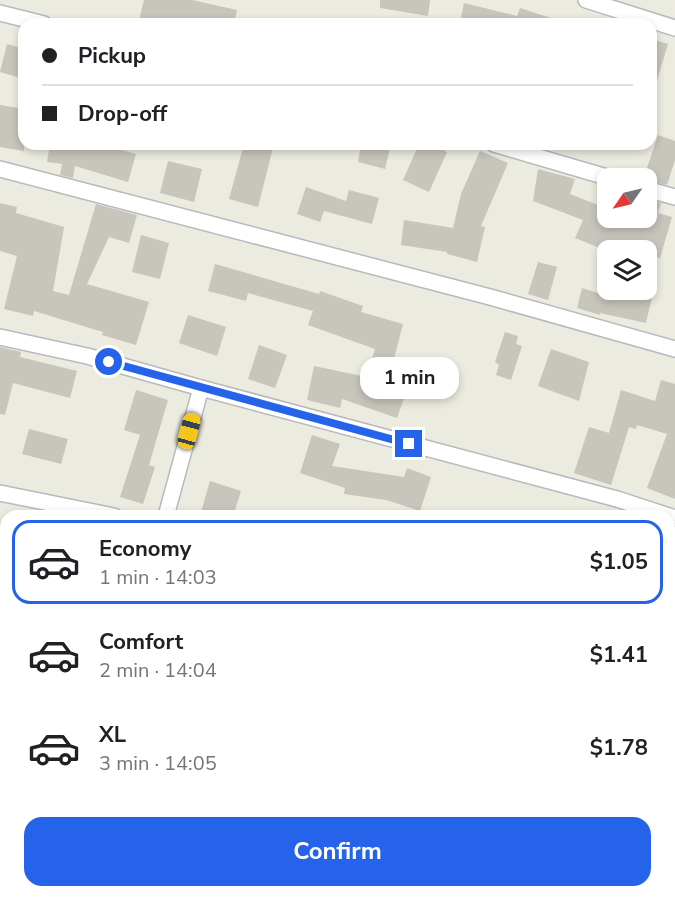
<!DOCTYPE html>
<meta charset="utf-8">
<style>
body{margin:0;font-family:"Nunito Sans",sans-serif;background:#f2f2f2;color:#202124;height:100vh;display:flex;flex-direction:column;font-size:22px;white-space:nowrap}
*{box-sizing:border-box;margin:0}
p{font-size:20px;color:#757577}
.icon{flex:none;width:33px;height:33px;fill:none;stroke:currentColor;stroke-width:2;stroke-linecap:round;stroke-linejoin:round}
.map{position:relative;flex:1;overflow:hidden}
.drawer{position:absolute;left:0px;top:510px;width:675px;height:388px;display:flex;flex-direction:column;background:#fff;border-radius:18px 18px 0 0;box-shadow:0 3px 9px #0003}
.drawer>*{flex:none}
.hud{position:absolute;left:18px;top:18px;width:639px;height:132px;border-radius:18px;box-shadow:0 3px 9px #0003;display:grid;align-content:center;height:132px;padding:0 24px;background:#fff}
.needle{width:39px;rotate:236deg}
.buttons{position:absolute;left:597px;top:168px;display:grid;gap:12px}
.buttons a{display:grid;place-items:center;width:60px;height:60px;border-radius:12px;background:#fff;box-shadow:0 3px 9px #0003;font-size:30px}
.end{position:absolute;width:27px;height:27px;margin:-14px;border:8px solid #2563eb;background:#fff;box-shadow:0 0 0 3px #fff}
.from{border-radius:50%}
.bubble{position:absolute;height:42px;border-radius:18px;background:#fff;box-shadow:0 3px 9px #0003;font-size:20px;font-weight:700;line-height:42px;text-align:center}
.car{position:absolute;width:18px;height:36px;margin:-18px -9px;border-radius:8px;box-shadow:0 0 4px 2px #0007;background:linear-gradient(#f5c518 24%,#345 0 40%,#f5c518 0 76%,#345 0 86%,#f5c518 0)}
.hud b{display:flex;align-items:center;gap:21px;height:57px;font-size:22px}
.hud b+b{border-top:2px solid #e0e0e0}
.hud i{width:15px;height:15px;background:#202124}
ul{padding:10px 0 0;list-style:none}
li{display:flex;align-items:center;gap:18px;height:84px;margin:0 12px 9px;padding:0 12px;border:3px solid transparent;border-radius:18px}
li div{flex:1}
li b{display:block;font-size:22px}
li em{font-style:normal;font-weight:700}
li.selected{border-color:#2563eb}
li>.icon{width:54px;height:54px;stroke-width:1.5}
.action{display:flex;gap:12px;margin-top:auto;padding:12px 24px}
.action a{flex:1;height:69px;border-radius:18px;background:#2563eb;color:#fff;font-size:24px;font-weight:700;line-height:69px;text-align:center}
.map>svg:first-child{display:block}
.building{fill:#c7c5bc}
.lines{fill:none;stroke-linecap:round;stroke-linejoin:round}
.street-casing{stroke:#b7b9bf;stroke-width:18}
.street{stroke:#fff;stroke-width:15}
.route{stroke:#2563eb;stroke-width:8}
</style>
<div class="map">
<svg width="675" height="898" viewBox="0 0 675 898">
<rect width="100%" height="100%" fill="#ecebdf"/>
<g class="building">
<polygon points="144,0 192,0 237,10 234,24 157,24 139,20"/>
<polygon points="380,0 430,0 428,16 380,8"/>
<polygon points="464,3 517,16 520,8 560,21 560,24 460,24"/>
<polygon points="651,39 668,44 655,87 651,87"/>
<polygon points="7,44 24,49 24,79 0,72"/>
<polygon points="0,105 24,109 24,151 0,147"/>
<polygon points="658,135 675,141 675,160 667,185 646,180 646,171"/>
<polygon points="50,144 100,144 136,154 128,182 75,166 73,178 60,175 62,164 47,162"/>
<polygon points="244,144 274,144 258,207 229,199"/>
<polygon points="361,144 391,144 385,169 358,162"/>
<polygon points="419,144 429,144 447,152 429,192 403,180"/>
<polygon points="480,151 508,163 481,226 485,227 477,262 447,254 447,252 401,245 404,220 453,228 461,194"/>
<polygon points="168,161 202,169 194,202 160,193"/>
<polygon points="538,169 575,179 570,194 608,209 608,218 646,218 646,199 661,203 658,213 672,217 660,258 646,254 646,250 637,250 609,242 605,250 575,238 583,220 533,201"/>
<polygon points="306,187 346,201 349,190 379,198 372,224 324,211 320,222 297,214"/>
<polygon points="0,203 17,207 16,213 64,227 53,291 69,295 96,204 137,215 129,243 109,237 87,284 149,302 136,345 102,335 103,332 34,311 33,316 4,309 17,256 0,251"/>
<polygon points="141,235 169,243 160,279 132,272"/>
<polygon points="538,262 557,267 548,300 528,294"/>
<polygon points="215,264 319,294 320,291 363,306 361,312 403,324 390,374 410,381 397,418 342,399 340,408 307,400 314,366 366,377 375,349 308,325 313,311 248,293 246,301 208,291"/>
<polygon points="582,288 617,299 619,290 652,297 646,323 600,313 600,315 577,308"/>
<polygon points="188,315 226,327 217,356 179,343"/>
<polygon points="505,332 518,336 516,344 522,346 511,380 496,375 499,365 495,362"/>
<polygon points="259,345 287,355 275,388 248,379"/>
<polygon points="0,347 21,352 20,357 77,371 70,398 13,383 5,415 0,414"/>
<polygon points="551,349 589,362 579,401 538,386"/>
<polygon points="661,380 675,384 675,499 647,488 667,434 637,425 636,429 629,427 611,485 574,473 589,427 609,433 621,390 655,401"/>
<polygon points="136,390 168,400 149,465 155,467 143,504 120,497 140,435 124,430"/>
<polygon points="29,429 68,439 61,464 22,454"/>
<polygon points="312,435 340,444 332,466 404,477 407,468 431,477 420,511 386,500 344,494 345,488 300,473"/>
<polygon points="210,481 241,491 233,516 215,516 201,512"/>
</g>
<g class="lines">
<g class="street-casing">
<g id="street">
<polyline points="586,0 675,28"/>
<polyline points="0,13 44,24"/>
<polyline points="494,144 610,178"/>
<polyline points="0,169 490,297 675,349"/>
<polyline points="646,189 675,197"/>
<polyline points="0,337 87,356 201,388 617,499 675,518"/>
<polyline points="0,493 114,516"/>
<polyline points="166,516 201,388"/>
<polyline points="0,665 6,667"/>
<polyline points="669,688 675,689"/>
<polyline points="669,854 675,855"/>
<polyline points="0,868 6,870"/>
<polyline points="84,892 103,898"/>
<polyline points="60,898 62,892"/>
</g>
</g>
<use href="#street" class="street"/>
</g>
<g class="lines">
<polyline class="route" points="109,362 409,444"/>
</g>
</svg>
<div class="buttons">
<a><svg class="needle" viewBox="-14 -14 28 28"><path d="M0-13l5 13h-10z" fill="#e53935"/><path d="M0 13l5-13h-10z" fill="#757577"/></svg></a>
<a><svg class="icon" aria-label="layers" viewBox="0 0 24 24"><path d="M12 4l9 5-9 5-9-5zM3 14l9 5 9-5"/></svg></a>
</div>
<i class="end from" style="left:109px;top:362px"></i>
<i class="end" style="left:409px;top:444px"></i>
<div class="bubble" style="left:360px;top:357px;width:99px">1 min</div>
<i class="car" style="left:189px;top:431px;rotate:15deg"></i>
<div class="hud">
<b><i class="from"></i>Pickup</b>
<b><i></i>Drop-off</b>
</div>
<section class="drawer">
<ul>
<li class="selected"><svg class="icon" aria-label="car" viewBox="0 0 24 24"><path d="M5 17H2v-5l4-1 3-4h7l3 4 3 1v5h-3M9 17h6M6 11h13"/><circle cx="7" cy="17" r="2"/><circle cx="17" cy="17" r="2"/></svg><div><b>Economy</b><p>1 min · 14:03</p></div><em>$1.05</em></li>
<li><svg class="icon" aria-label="car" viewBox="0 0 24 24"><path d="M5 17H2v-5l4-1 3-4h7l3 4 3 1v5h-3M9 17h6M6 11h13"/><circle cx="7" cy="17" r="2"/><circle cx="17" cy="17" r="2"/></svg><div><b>Comfort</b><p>2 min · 14:04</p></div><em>$1.41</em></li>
<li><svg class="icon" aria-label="car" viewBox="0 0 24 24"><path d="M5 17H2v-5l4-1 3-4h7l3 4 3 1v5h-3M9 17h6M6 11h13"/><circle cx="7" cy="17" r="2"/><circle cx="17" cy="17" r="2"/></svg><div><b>XL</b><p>3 min · 14:05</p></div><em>$1.78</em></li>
</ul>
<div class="action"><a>Confirm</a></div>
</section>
</div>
